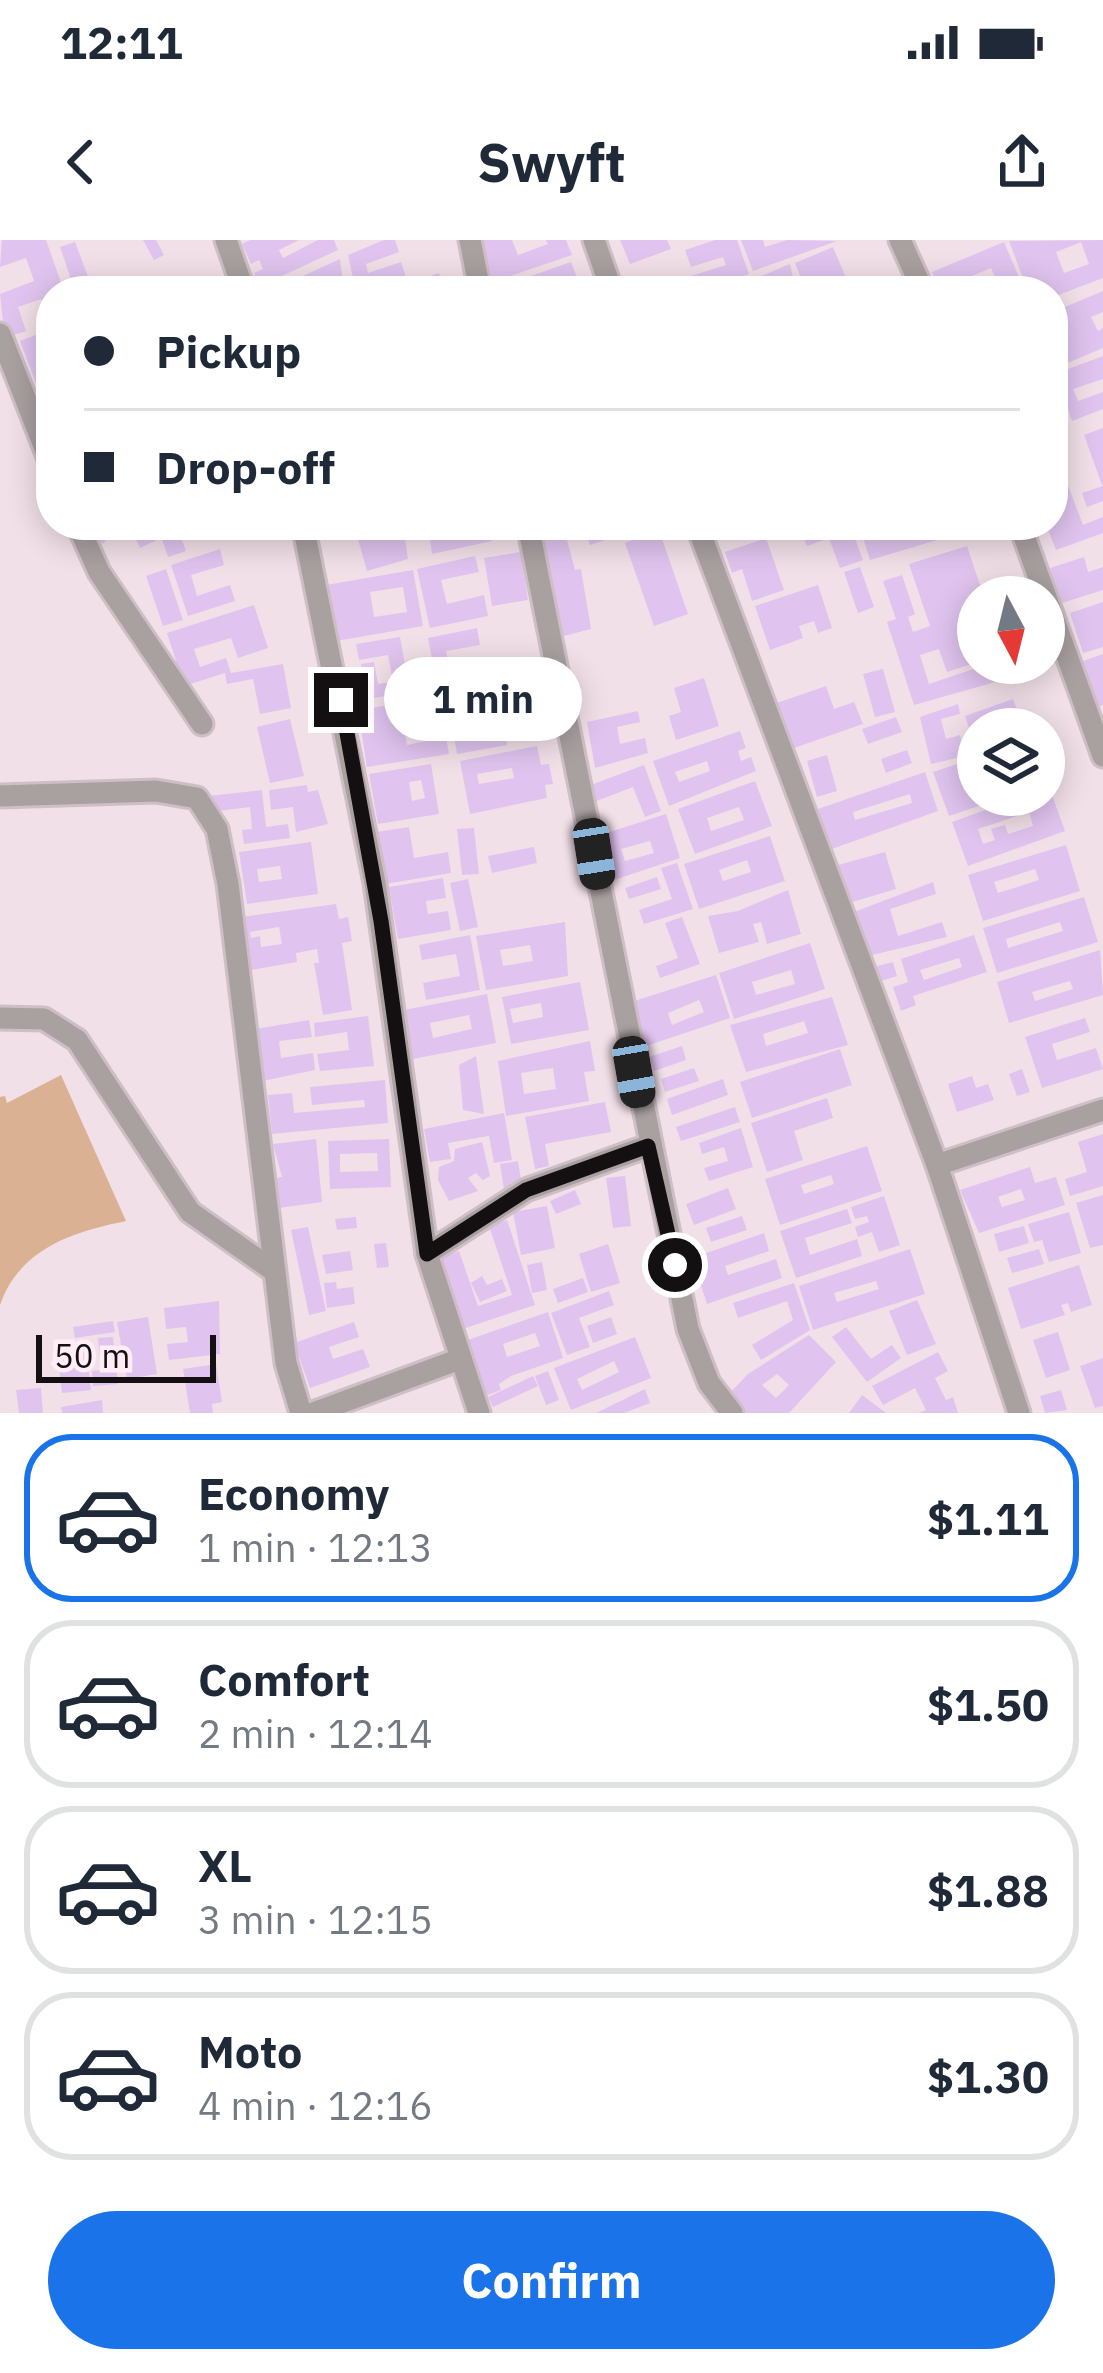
<!DOCTYPE html>
<meta charset="utf-8">
<style>
body{margin:0;font-family:"IBM Plex Sans",sans-serif;background:#f6f6f7;color:#1f2937;height:100vh;display:flex;flex-direction:column;font-size:45px;white-space:nowrap}
*{box-sizing:border-box;margin:0}
p{font-size:39px;color:#747a83}
.icon{flex:none;width:66px;height:66px;fill:none;stroke:currentColor;stroke-width:2;stroke-linecap:round;stroke-linejoin:round}
.map{position:relative;height:1173px;overflow:hidden}
.details{display:flex;flex-direction:column;background:#fff;flex:1}
.details>*{flex:none}
.banner{position:absolute;left:36px;top:36px;width:1032px;height:264px;border-radius:48px;box-shadow:0 6px 30px #0003;display:grid;align-content:center;height:264px;padding:0 48px;background:#fff}
.needle{width:78px;rotate:173deg}
.tools{position:absolute;left:957px;top:336px;display:grid;gap:24px}
.tools a{display:grid;place-items:center;width:108px;height:108px;border-radius:50%;background:#fff;box-shadow:0 6px 30px #0003;font-size:60px}
.scale{position:absolute;left:36px;bottom:30px;width:180px;box-sizing:border-box;padding-left:12px;border:6px solid #140f11;border-top:0;font-size:33px;line-height:42px;white-space:nowrap;color:#140f11;-webkit-text-stroke:9px #ffedf5;paint-order:stroke}
.end{position:absolute;width:54px;height:54px;margin:-27px;border:15px solid #140f11;background:#fff;box-shadow:0 0 0 6px #fff}
.from{border-radius:50%}
.bubble{position:absolute;height:84px;border-radius:42px;background:#fff;box-shadow:0 6px 30px #0003;font-size:39px;font-weight:700;line-height:84px;text-align:center}
.car{position:absolute;width:36px;height:72px;margin:-36px -18px;border-radius:15px;box-shadow:0 0 9px 3px #0007;background:linear-gradient(#222 24%,#8ab4d8 0 40%,#222 0 76%,#8ab4d8 0 86%,#222 0)}
.banner b{display:flex;align-items:center;gap:42px;height:114px;font-size:45px}
.banner b+b{border-top:3px solid #e0e1e3}
.banner i{width:30px;height:30px;background:#1f2937}
ul{padding:21px 0 0;list-style:none}
li{display:flex;align-items:center;gap:36px;height:168px;margin:0 24px 18px;padding:0 24px;border:6px solid #e0e1e3;border-radius:48px}
li div{flex:1}
li b{display:block;font-size:45px}
li em{font-style:normal;font-weight:700}
li.on{border-color:#1a73e8}
li>.icon{width:108px;height:108px;stroke-width:1.5}
.action{display:flex;gap:24px;margin-top:auto;padding:24px 48px}
.action a{flex:1;height:138px;border-radius:72px;background:#1a73e8;color:#fff;font-size:48px;font-weight:700;line-height:138px;text-align:center}
.status{display:flex;justify-content:space-between;align-items:center;height:84px;padding:0 60px;background:#fff;direction:ltr}
.status svg{height:33px;fill:currentColor}
header{display:flex;justify-content:space-between;align-items:center;height:156px;padding:0 48px;background:#fff;font-size:54px;font-weight:700}
.map>svg:first-child{display:block}
.green{fill:#dbb193}
.building{fill:#e0c4ef;fill-rule:evenodd}
.lines{fill:none;stroke-linecap:round;stroke-linejoin:round}
.street-casing{stroke:#cebfc6;stroke-width:27}
.street{stroke:#a9a0a0;stroke-width:21}
.route{stroke:#140f11;stroke-width:15}
</style>
<div class="status"><b>12:11</b><svg viewBox="0 0 49 12"><path d="M0 12V9h3v3zM5 12V6h3v6zM10 12V3h3v9zM15 12V0h3v12zM26 1h20v11H26zM47 4h2v5h-2z"/></svg></div>
<header><svg class="icon" aria-label="back" viewBox="0 0 24 24"><path d="M15 5l-7 7 7 7"/></svg>Swyft<svg class="icon" aria-label="share" viewBox="0 0 24 24"><path d="M12 15V3M7 8l5-5 5 5M5 13v7h14v-7"/></svg></header>
<div class="map">
<svg width="1103" height="1173" viewBox="0 0 1103 1173">
<rect width="100%" height="100%" fill="#f2e0e8"/>
<path class="green" d="M61 835 126 981C73 992 20 1008 0 1065V857L5 856 7 863Z"/>
<g class="building">
<polygon points="2,0 46,0 64,51 51,51 51,85 41,59 18,67 26,91 5,98 0,54 34,41 26,18 0,27"/>
<polygon points="143,0 156,0 164,15 154,20"/>
<polygon points="250,0 299,0 279,10 283,18 318,0 334,0 338,10 260,46 254,33 263,29 259,20 251,24 242,4"/>
<polygon points="384,0 395,0 399,12 366,24 368,33 401,22 406,37 372,51 356,51 348,15"/>
<polygon points="479,0 512,0 518,15 548,4 546,0 566,0 572,15 493,42"/>
<polygon points="620,0 667,0 671,9 630,24"/>
<polygon points="715,0 737,0 749,34 697,51 678,51 675,41 726,25 723,17 691,27 685,10"/>
<polygon points="741,0 763,0 765,7 787,0 837,1 753,31"/>
<path d="M1103 0V38L1053 57V51H1028L1009 1ZM1081 2 1089 24 1064 33 1056 12Z"/>
<polygon points="75,2 89,39 73,45 60,7"/>
<polygon points="1004,2 1025,51 1001,51 991,28 940,49 932,32"/>
<polygon points="833,7 849,45 859,41 862,49 806,51 795,23"/>
<polygon points="340,19 344,51 328,51 323,40 300,51 270,51"/>
<polygon points="571,22 582,51 491,51 491,50"/>
<polygon points="790,24 796,51 759,51 754,39"/>
<polygon points="439,33 443,51 388,51 388,50"/>
<polygon points="1103,51 1103,72 1091,77 1098,91 1103,88 1103,108 1063,125 1053,102 1053,72"/>
<polygon points="51,89 51,141 37,146 20,101"/>
<polygon points="1103,116 1103,139 1073,149 1078,161 1103,152 1103,169 1072,181 1055,134"/>
<polygon points="1103,188 1103,245 1102,245 1084,195"/>
<polygon points="1053,206 1083,285 1103,277 1103,293 1056,310 1046,285 1053,285"/>
<polygon points="1103,246 1103,261 1087,267 1082,253"/>
<polygon points="99,285 117,285 103,304 91,295"/>
<polygon points="129,285 152,285 159,299 140,308"/>
<polygon points="157,285 176,285 186,311 168,317"/>
<polygon points="354,285 403,285 408,319 367,331"/>
<polygon points="428,285 439,285 441,293 478,285 479,292 490,290 492,301 432,314"/>
<polygon points="535,285 563,285 575,330 581,329 591,389 564,396"/>
<polygon points="595,285 648,285 648,286 590,305 584,289"/>
<polygon points="809,285 850,285 863,320 840,328 829,298 807,306 800,288"/>
<polygon points="859,285 876,285 879,294 906,285 962,285 964,292 870,320"/>
<polygon points="659,290 688,374 654,386 625,303"/>
<polygon points="766,298 784,350 752,361 742,329 732,333 725,312"/>
<polygon points="967,306 984,357 978,357 978,422 947,432 939,409 920,415 929,444 991,423 1001,423 1006,439 914,465 887,382 896,379 883,341 902,335 915,374 908,377 913,392 930,386 909,324"/>
<polygon points="220,309 224,325 191,335 197,356 230,345 235,361 188,376 171,325"/>
<polygon points="521,312 528,360 492,366 484,318"/>
<polygon points="475,316 479,332 441,340 447,364 484,355 488,376 430,388 417,329"/>
<polygon points="1084,317 1088,332 1103,327 1103,350 1062,363 1050,328"/>
<polygon points="860,327 874,367 858,373 844,332"/>
<polygon points="166,329 183,380 163,386 146,336"/>
<path d="M413 330 423 386 336 401 326 345ZM403 347 407 372 374 377 370 352Z"/>
<polygon points="818,345 832,388 818,393 814,381 799,386 803,398 770,410 755,366"/>
<polygon points="1103,362 1103,407 1083,413 1070,373"/>
<polygon points="254,365 268,408 238,418 231,398 194,409 200,427 226,418 231,433 283,424 291,468 260,474 253,439 227,444 225,433 184,446 167,393"/>
<polygon points="477,388 480,405 446,411 452,437 487,429 491,446 439,456 428,398"/>
<polygon points="400,397 410,452 367,459 361,424 374,422 378,444 393,442 388,415 359,420 356,404"/>
<polygon points="1103,414 1103,465 1096,467 1080,422"/>
<polygon points="883,429 895,472 875,477 863,434"/>
<polygon points="704,438 719,486 676,500 669,476 681,472 674,448"/>
<polygon points="826,446 834,469 854,462 863,484 794,508 777,463"/>
<polygon points="496,450 500,471 469,477 472,492 504,486 507,505 457,514 448,459"/>
<path d="M439 457 449 514 367 527 358 470ZM425 478 430 500 407 505 403 483Z"/>
<polygon points="1013,459 1024,489 978,489 977,512 965,476"/>
<polygon points="958,464 960,474 941,479 946,499 960,495 965,516 931,524 920,477"/>
<polygon points="638,471 640,482 617,487 620,504 645,498 648,513 595,528 587,482"/>
<polygon points="896,477 902,492 868,504 862,489"/>
<polygon points="290,479 304,536 270,543 257,487"/>
<path d="M740 491 746 508 738 511 741 521 751 517 756 531 669 566 653 521ZM707 521 710 531 679 542 675 532Z"/>
<path d="M537 506 541 525 549 524 553 544 545 545 547 558 470 574 460 521ZM512 528 514 538 479 544 477 534Z"/>
<polygon points="907,510 912,523 886,533 881,519"/>
<polygon points="827,515 837,551 817,557 807,521"/>
<polygon points="978,517 978,534 961,540 964,550 978,545 978,555 1008,556 949,576 933,532"/>
<path d="M431 524 439 574 378 584 369 534ZM421 540 425 558 412 561 409 542Z"/>
<polygon points="644,525 661,571 645,577 633,547 594,562 588,546"/>
<path d="M925 532 938 571 829 610 815 570ZM910 554 912 563 855 580 853 572Z"/>
<path d="M755 541 772 586 695 614 678 569ZM739 567 744 580 711 591 707 578Z"/>
<polygon points="307,545 308,552 318,550 328,584 296,592 293,567 271,570 269,550"/>
<path d="M1049 547 1065 591 968 626 952 582 1027 555H1044ZM1029 572 1033 586 1008 594 1005 585 991 589 995 600 983 604 978 589Z"/>
<polygon points="262,550 266,587 288,584 290,598 244,604 242,590 252,589 250,567 210,572 208,556"/>
<path d="M666 574 680 618 608 642 594 597ZM650 601 654 613 625 621 621 609Z"/>
<polygon points="409,587 414,618 448,612 451,633 385,644 376,592"/>
<polygon points="474,588 479,634 462,635 457,589"/>
<path d="M770 596 785 641 699 669 684 624ZM747 620 751 632 723 641 719 630Z"/>
<path d="M311 602 318 654 247 664 239 612ZM280 626 282 639 259 642 257 629Z"/>
<path d="M1066 605 1080 651 983 681 968 635ZM1035 629 1039 640 998 653 994 642Z"/>
<polygon points="534,607 537,623 492,633 488,616"/>
<polygon points="885,612 896,649 849,663 838,625"/>
<polygon points="677,623 693,669 644,684 639,670 672,659 661,628"/>
<polygon points="657,637 661,649 629,659 625,648"/>
<polygon points="443,638 446,658 426,661 428,674 448,671 451,690 398,699 389,647"/>
<polygon points="468,639 478,687 460,691 450,643"/>
<polygon points="933,642 936,654 890,669 898,696 942,682 947,697 868,716 854,672"/>
<polygon points="788,650 801,694 767,704 761,682 753,684 759,702 719,713 708,676 738,671"/>
<path d="M1084 657 1098 702 997 733 983 688ZM1060 682 1063 691 1008 708 1006 699Z"/>
<path d="M336 664 339 679 348 677 352 701 342 703 352 770 323 775 314 723H319L317 709 296 713 297 722 251 730 242 677ZM279 687 282 704 261 707 260 696 251 698 250 692Z"/>
<polygon points="682,677 700,724 660,738 656,726 678,718 665,683"/>
<path d="M565 682 568 736 486 750 476 696ZM530 705 533 721 503 726 500 710Z"/>
<polygon points="470,695 480,750 426,760 423,743 460,736 456,714 422,720 419,705"/>
<path d="M974 695 987 732 913 756 916 765 901 771 893 747 908 742 901 719ZM959 718 962 727 924 740 920 730Z"/>
<path d="M810 703 825 749 734 779 719 733ZM791 730 795 744 756 755 752 742Z"/>
<path d="M1100 710 1103 755 1009 783 997 742ZM1070 741 1073 749 1035 761 1032 752Z"/>
<polygon points="893,722 897,736 875,743 870,728"/>
<path d="M716 735 730 778 646 806 631 762ZM699 760 704 772 672 785 668 773Z"/>
<path d="M580 742 589 790 511 804 502 757ZM541 763 543 777 513 783 510 769Z"/>
<path d="M487 754 496 803 413 819 404 770ZM469 775 472 789 433 798 430 783Z"/>
<path d="M832 757 848 805 746 832 730 785ZM804 781 808 793 766 806 763 794Z"/>
<polygon points="368,776 374,826 320,831 317,814 349,810 347,792 315,797 314,783"/>
<polygon points="1085,778 1090,792 1052,804 1057,820 1096,808 1103,829 1042,848 1025,797"/>
<polygon points="309,780 312,797 279,801 281,818 313,813 315,830 258,842 250,790"/>
<path d="M590 801 595 831 584 832 589 861 506 876 498 821ZM553 828 556 849 524 854 521 833Z"/>
<polygon points="682,806 686,820 654,831 649,817"/>
<polygon points="840,809 852,845 752,878 740,842"/>
<polygon points="476,816 484,874 463,870 459,825"/>
<polygon points="694,828 699,841 665,852 661,839"/>
<polygon points="1022,829 1030,852 1017,856 1009,834"/>
<polygon points="972,836 976,848 988,844 994,860 957,872 948,844"/>
<polygon points="723,839 728,855 672,875 667,859"/>
<polygon points="385,840 388,883 272,894 268,855 292,853 294,873 365,867 364,860 312,865 310,847"/>
<polygon points="827,858 833,878 794,891 803,920 767,932 751,883"/>
<polygon points="605,862 611,892 545,904 549,926 535,929 525,877"/>
<polygon points="735,867 740,882 681,901 676,887"/>
<polygon points="504,873 512,920 494,923 489,896 448,903 451,919 430,922 424,889"/>
<polygon points="741,888 753,927 709,941 704,928 728,921 724,907 702,914 699,903"/>
<polygon points="1103,894 1103,946 1070,956 1065,939 1087,932 1078,902"/>
<polygon points="316,899 322,962 279,968 276,938 282,937 273,904"/>
<path d="M389 899 391 947 330 949 328 901ZM377 913 378 931 340 932V914Z"/>
<polygon points="482,902 490,936 483,940 476,933 468,938 478,951 449,961 438,940 439,927 454,921 455,909"/>
<path d="M867 906 882 951 780 985 765 939ZM831 935 834 944 804 954 801 945Z"/>
<polygon points="518,921 522,946 504,950 500,924"/>
<path d="M1030 927 1035 943 1056 937 1065 965 979 993 960 950ZM1021 949 1025 960 1002 967 998 957Z"/>
<polygon points="625,936 631,986 613,988 606,938"/>
<polygon points="728,948 736,969 694,985 686,964"/>
<polygon points="575,950 581,964 556,974 550,961"/>
<polygon points="1103,955 1103,1005 1090,1008 1076,963"/>
<polygon points="884,956 900,1005 879,1012 872,992 858,997 855,987 869,982 867,976 855,979 851,967"/>
<polygon points="547,966 555,1008 521,1015 513,972"/>
<polygon points="847,969 852,983 805,998 810,1015 857,999 862,1016 796,1038 780,991"/>
<polygon points="1069,972 1081,1013 1049,1022 1042,1000 1034,1002 1028,984"/>
<polygon points="742,976 747,990 711,1002 706,988"/>
<polygon points="356,977 357,988 337,990 335,979"/>
<polygon points="507,980 535,1065 463,1089 439,1018 459,1011 478,1066 512,1055 489,986"/>
<polygon points="1024,986 1029,1003 999,1012 994,994"/>
<polygon points="308,987 326,1071 309,1075 291,990"/>
<polygon points="764,993 769,1011 725,1026 728,1035 776,1019 782,1038 707,1064 692,1018"/>
<polygon points="386,1003 389,1027 377,1028 374,1004"/>
<polygon points="608,1004 620,1043 591,1052 579,1014"/>
<path d="M910 1009 925 1054 813 1090 799 1046ZM876 1041 879 1049 837 1062 834 1053Z"/>
<polygon points="1039,1009 1044,1024 1012,1033 1007,1018"/>
<polygon points="350,1011 353,1030 326,1034 322,1015"/>
<polygon points="542,1022 547,1050 532,1053 527,1025"/>
<polygon points="1079,1025 1092,1065 1071,1072 1068,1063 1061,1065 1065,1075 1021,1089 1008,1048"/>
<polygon points="482,1036 487,1045 502,1039 507,1051 480,1062 471,1043"/>
<polygon points="583,1038 588,1052 558,1063 553,1049"/>
<polygon points="336,1042 337,1049 353,1047 355,1064 327,1068 324,1043"/>
<polygon points="794,1043 810,1090 761,1120 752,1105 793,1080 787,1061 738,1078 733,1063"/>
<polygon points="609,1051 614,1065 579,1078 590,1107 567,1115 551,1073"/>
<polygon points="917,1060 936,1104 907,1115 889,1071"/>
<polygon points="219,1061 220,1114 169,1120 167,1104 188,1102 186,1087 166,1089 164,1068"/>
<path d="M548 1072 563 1118 511 1136 499 1144 501 1150 487 1155 468 1100ZM535 1093 540 1106 507 1117 503 1104Z"/>
<polygon points="148,1077 157,1134 127,1139 117,1082"/>
<polygon points="611,1077 617,1094 593,1103 587,1086"/>
<polygon points="113,1081 115,1092 75,1098 73,1087"/>
<polygon points="354,1082 359,1097 329,1107 333,1119 363,1109 370,1127 310,1148 294,1103"/>
<polygon points="846,1087 871,1119 892,1105 901,1118 867,1142 832,1097"/>
<polygon points="1058,1092 1070,1130 1046,1138 1033,1100"/>
<path d="M809 1095 836 1122 789 1173H740L725 1158 748 1134ZM777 1134 789 1145 776 1158 762 1145Z"/>
<polygon points="113,1097 118,1144 93,1146 92,1131 101,1130 98,1098"/>
<path d="M635 1097 651 1138 571 1170 554 1128ZM614 1121 619 1132 582 1150 577 1139Z"/>
<polygon points="86,1106 91,1150 62,1153 57,1109"/>
<polygon points="938,1112 948,1131 935,1138 946,1160 953,1157 958,1173 919,1173 926,1170 915,1148 883,1165 872,1146"/>
<polygon points="1103,1118 1103,1166 1095,1168 1080,1126"/>
<polygon points="216,1124 222,1162 212,1164 213,1173 190,1173 183,1129"/>
<polygon points="548,1131 559,1160 546,1165 535,1136"/>
<polygon points="533,1136 538,1146 493,1167 488,1157"/>
<polygon points="41,1148 43,1173 19,1173 16,1150"/>
<polygon points="645,1149 650,1163 624,1173 596,1173"/>
<polygon points="1061,1150 1067,1170 1045,1173 1040,1156"/>
<polygon points="862,1155 886,1173 849,1173"/>
<polygon points="102,1160 103,1173 62,1173 61,1167"/>
</g>
<g class="lines">
<g class="street-casing">
<g id="street">
<polyline points="226,0 244,51"/>
<polyline points="470,0 480,51"/>
<polyline points="594,0 612,51"/>
<polyline points="900,0 923,51"/>
<polyline points="0,94 51,224"/>
<polyline points="78,285 99,332 202,484"/>
<polyline points="303,285 375,643 427,1014 479,1173"/>
<polyline points="528,285 688,1089 709,1143 732,1173"/>
<polyline points="697,285 937,925 1019,1173"/>
<polyline points="1020,285 1103,516"/>
<polyline points="0,556 156,551 197,558 217,589 228,644 286,1123 301,1173"/>
<polyline points="0,778 44,779 77,800 190,972 274,1031"/>
<polyline points="937,925 1103,870"/>
<polyline points="427,1014 526,950 648,906"/>
<polyline points="313,1173 460,1119"/>
</g>
</g>
<use href="#street" class="street"/>
</g>
<g class="lines">
<polyline class="route" points="341,460 381,681 427,1014 526,950 648,906 675,1025"/>
</g>
</svg>
<div class="tools">
<a><svg class="needle" viewBox="-14 -14 28 28"><path d="M0-13l5 13h-10z" fill="#e53935"/><path d="M0 13l5-13h-10z" fill="#747a83"/></svg></a>
<a><svg class="icon" aria-label="layers" viewBox="0 0 24 24"><path d="M12 4l9 5-9 5-9-5zM3 14l9 5 9-5"/></svg></a>
</div>
<div class="scale">50 m</div>
<i class="end from" style="left:675px;top:1025px"></i>
<i class="end" style="left:341px;top:460px"></i>
<div class="bubble" style="left:384px;top:417px;width:198px">1 min</div>
<i class="car" style="left:594px;top:614px;rotate:171deg"></i>
<i class="car" style="left:634px;top:832px;rotate:170deg"></i>
<div class="banner">
<b><i class="from"></i>Pickup</b>
<b><i></i>Drop-off</b>
</div>
</div>
<section class="details">
<ul>
<li class="on"><svg class="icon" aria-label="car" viewBox="0 0 24 24"><path d="M5 17H2v-5l4-1 3-4h7l3 4 3 1v5h-3M9 17h6M6 11h13"/><circle cx="7" cy="17" r="2"/><circle cx="17" cy="17" r="2"/></svg><div><b>Economy</b><p>1 min · 12:13</p></div><em>$1.11</em></li>
<li><svg class="icon" aria-label="car" viewBox="0 0 24 24"><path d="M5 17H2v-5l4-1 3-4h7l3 4 3 1v5h-3M9 17h6M6 11h13"/><circle cx="7" cy="17" r="2"/><circle cx="17" cy="17" r="2"/></svg><div><b>Comfort</b><p>2 min · 12:14</p></div><em>$1.50</em></li>
<li><svg class="icon" aria-label="car" viewBox="0 0 24 24"><path d="M5 17H2v-5l4-1 3-4h7l3 4 3 1v5h-3M9 17h6M6 11h13"/><circle cx="7" cy="17" r="2"/><circle cx="17" cy="17" r="2"/></svg><div><b>XL</b><p>3 min · 12:15</p></div><em>$1.88</em></li>
<li><svg class="icon" aria-label="car" viewBox="0 0 24 24"><path d="M5 17H2v-5l4-1 3-4h7l3 4 3 1v5h-3M9 17h6M6 11h13"/><circle cx="7" cy="17" r="2"/><circle cx="17" cy="17" r="2"/></svg><div><b>Moto</b><p>4 min · 12:16</p></div><em>$1.30</em></li>
</ul>
<div class="action"><a>Confirm</a></div>
</section>
